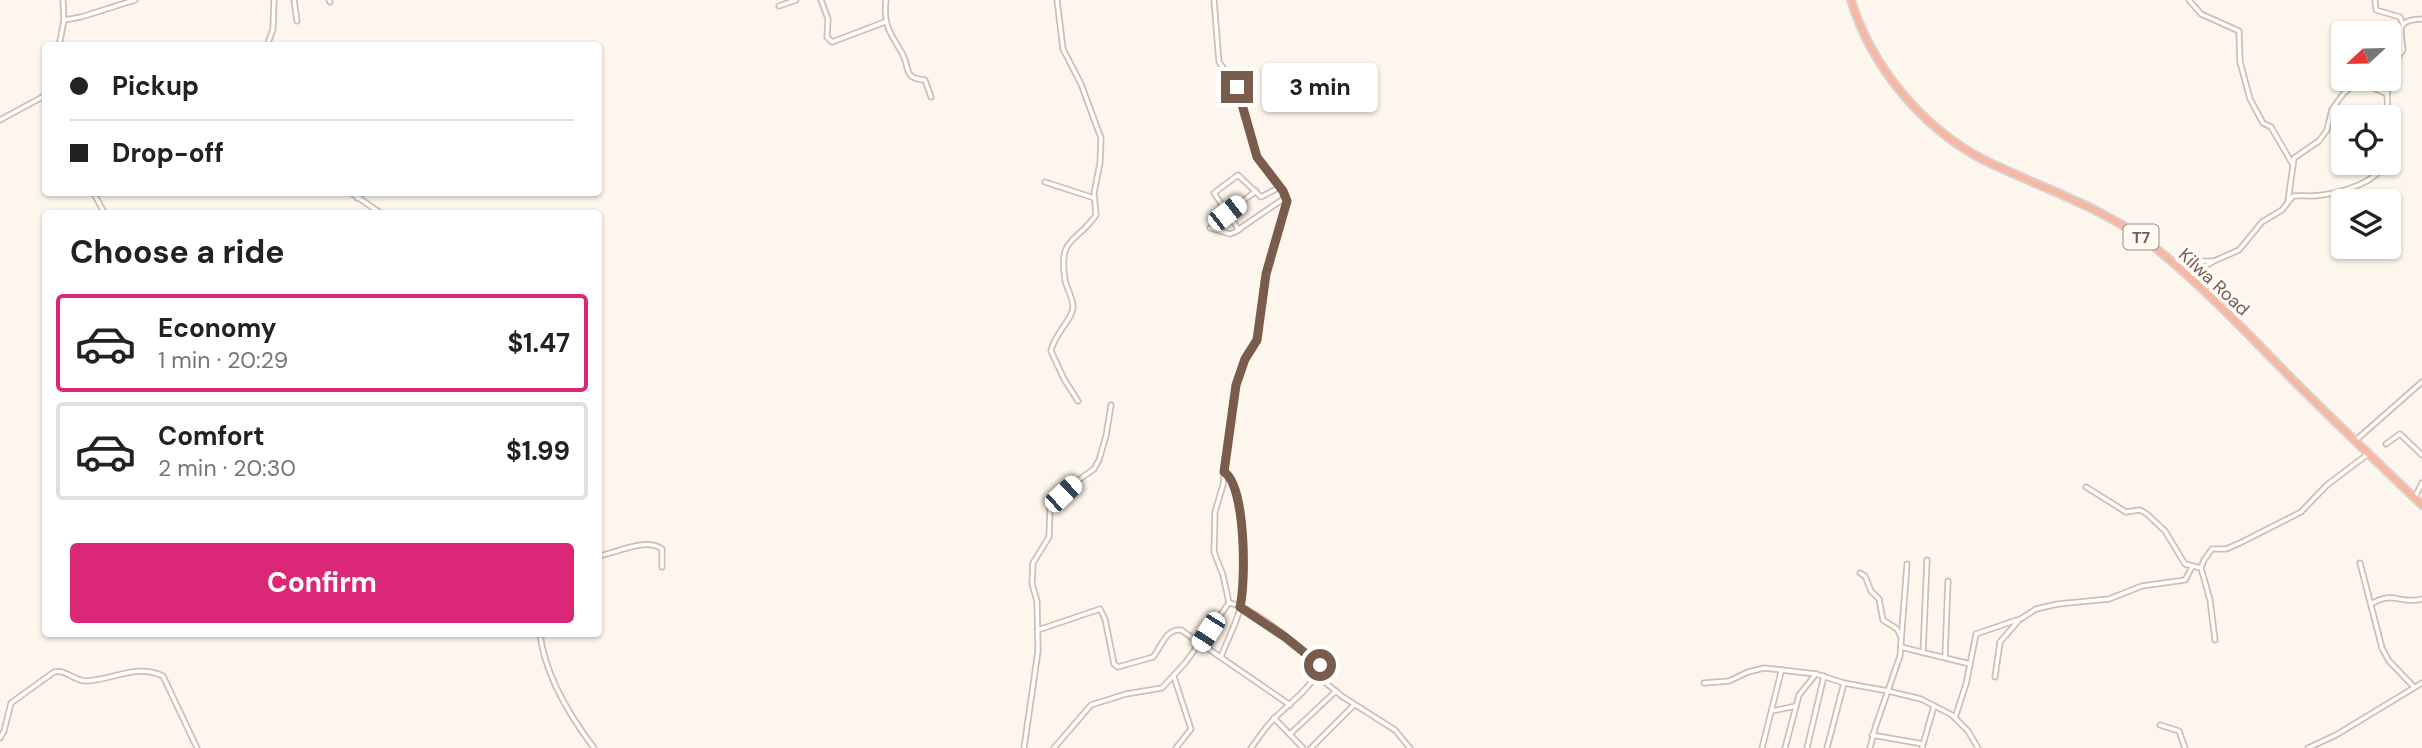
<!DOCTYPE html>
<meta charset="utf-8">
<style>
body{margin:0;font-family:"DM Sans",sans-serif;background:#f6f6f6;color:#222;height:100vh;display:flex;flex-direction:column;font-size:26px;white-space:nowrap}
*{box-sizing:border-box;margin:0}
p{font-size:23px;color:#767676}
.icon{flex:none;width:38px;height:38px;fill:none;stroke:currentColor;stroke-width:2;stroke-linecap:round;stroke-linejoin:round}
.map{position:relative;flex:1;overflow:hidden}
.sheet{position:absolute;left:42px;top:210px;width:560px;height:427px;display:flex;flex-direction:column;background:#fff;border-radius:7px;box-shadow:0 2px 5px #0004}
.sheet>*{flex:none}
.guide{position:absolute;left:42px;top:42px;width:560px;height:154px;border-radius:7px;box-shadow:0 2px 5px #0004;display:grid;align-content:center;height:154px;padding:0 28px;background:#fff}
.needle{width:46px;rotate:248deg}
.tools{position:absolute;left:2331px;top:21px;display:grid;gap:14px}
.tools a{display:grid;place-items:center;width:70px;height:70px;border-radius:7px;background:#fff;box-shadow:0 2px 5px #0004;font-size:35px}
.end{position:absolute;width:32px;height:32px;margin:-16px;border:9px solid #7a5c4d;background:#fff;box-shadow:0 0 0 4px #fff}
.from{border-radius:50%}
.bubble{position:absolute;height:49px;border-radius:7px;background:#fff;box-shadow:0 2px 5px #0004;font-size:23px;font-weight:700;line-height:49px;text-align:center}
.car{position:absolute;width:21px;height:42px;margin:-21px -10px;border-radius:9px;box-shadow:0 0 5px 2px #0007;background:linear-gradient(#fff 24%,#345 0 40%,#fff 0 76%,#345 0 86%,#fff 0)}
.guide b{display:flex;align-items:center;gap:24px;height:66px;font-size:26px}
.guide b+b{border-top:2px solid #e0e0e0}
.guide i{width:18px;height:18px;background:#222}
ul{padding:0;list-style:none}
li{display:flex;align-items:center;gap:21px;height:98px;margin:0 14px 10px;padding:0 14px;border:4px solid #e0e0e0;border-radius:7px}
li div{flex:1}
li b{display:block;font-size:26px}
li em{font-style:normal;font-weight:700}
li.active{border-color:#db2777}
li>.icon{width:63px;height:63px;stroke-width:1.5}
h2{padding:0 28px;font-size:32px;line-height:84px}
.action{display:flex;gap:14px;margin-top:auto;padding:14px 28px}
.action a{flex:1;height:80px;border-radius:7px;background:#db2777;color:#fff;font-size:28px;font-weight:700;line-height:80px;text-align:center}
.map>svg:first-child{display:block}
.lines{fill:none;stroke-linecap:round;stroke-linejoin:round}
.street-casing{stroke:#d1beb0;stroke-width:7}
.highway-casing{stroke:#dad1cd;stroke-width:10}
.street{stroke:#fff;stroke-width:3.5}
.highway{stroke:#f7b7a3;stroke-width:6}
.route{stroke:#7a5c4d;stroke-width:9}
.labels{text-anchor:middle;dominant-baseline:central;stroke-width:7;stroke-linejoin:round;paint-order:stroke}
.shield{fill:#fffaf3;stroke:#a28b7f;stroke-width:2}
.shield-label{font-size:16px;font-weight:bold;fill:#7a5c4d}
.street-label{font-size:18px;fill:#7a5c4d;stroke:#fffaf3}
</style>
<div class="map">
<svg width="2422" height="748" viewBox="0 0 2422 748">
<rect width="100%" height="100%" fill="#fdf6ec"/>
<g class="lines">
<g class="street-casing">
<g id="street">
<polyline points="294,0 297,21"/>
<polyline points="329,0 330,2"/>
<polyline points="821,0 828,19 827,37 832,42 885,22"/>
<path d="M886 0C883 26 890 32 902 53 911 69 902 78 925 80L931 97"/>
<path d="M1057 0 1063 49 1081 84 1101 138 1100 163 1094 193 1096 215C1076 244 1058 236 1065 280 1067 289 1073 298 1073 307 1073 319 1054 334 1051 351L1064 379 1078 401"/>
<polyline points="2189,0 2201,14 2239,31 2240,62 2250,99 2263,123 2271,127 2293,165"/>
<polyline points="2375,0 2376,10 2400,17 2403,24"/>
<polyline points="779,6 796,0"/>
<polyline points="64,20 81,17 135,0"/>
<polyline points="59,46 64,20 63,0"/>
<polyline points="267,46 273,29 274,0"/>
<polyline points="0,120 46,95"/>
<path d="M2389 137 2387 94 2394 62 2403 50C2401 29 2395 20 2422 19"/>
<polyline points="1045,182 1094,198"/>
<polyline points="93,192 105,214"/>
<polyline points="350,192 382,214"/>
<polyline points="357,198 363,192"/>
<polyline points="2288,201 2294,158 2319,141 2327,130 2332,109 2344,93 2359,81 2387,94"/>
<polyline points="1227,213 1256,191"/>
<polyline points="1210,228 1230,234 1235,232 1286,197"/>
<polyline points="1239,230 1214,193 1238,175 1261,197 1280,187"/>
<polyline points="2174,262 2212,261"/>
<path d="M2189 276 2214 261 2239 250 2262 222 2282 210 2293 196C2303 195 2312 197 2322 195 2342 192 2376 183 2385 163"/>
<polyline points="2356,440 2422,382"/>
<polyline points="2386,444 2400,434 2422,455"/>
<polyline points="2086,487 2126,512 2140,510 2147,514 2165,531 2185,564 2201,568"/>
<polyline points="2415,497 2422,483"/>
<path d="M598 556C617 553 645 537 662 549V567"/>
<polyline points="2360,563 2382,648 2389,661 2414,687"/>
<polyline points="1860,573 1865,576 1871,591 1879,599 1883,620 1897,629 1901,637"/>
<path d="M1229 603C1252 606 1302 649 1320 665 1311 691 1289 702 1272 721 1264 729 1258 739 1251 748"/>
<path d="M2371 604C2393 590 2401 605 2422 599"/>
<path d="M1038 630 1100 609 1105 619 1114 664 1118 667 1153 657C1162 646 1165 629 1181 630L1290 705"/>
<path d="M540 634C545 675 569 715 594 748"/>
<polyline points="2215,640 2210,600 2201,568 2204,560 2212,549 2226,549 2240,543 2301,512 2327,485 2368,454"/>
<polyline points="1901,647 1970,664"/>
<polyline points="1923,653 1927,560"/>
<path d="M1221 657C1227 640 1237 623 1241 605 1246 581 1245 484 1224 472"/>
<polyline points="1945,657 1948,581"/>
<polyline points="1316,675 1343,697 1395,730 1410,748"/>
<polyline points="1174,677 1191,729 1176,748"/>
<polyline points="1995,677 2000,642 2019,620 2036,609 2058,604 2109,599 2142,586 2185,580 2192,567"/>
<polyline points="1704,683 1729,681 1748,672 1764,668 1816,674 1844,683 1888,691 1921,699 1952,715 1968,731 1978,748"/>
<polyline points="1772,711 1796,706"/>
<polyline points="1274,718 1303,748"/>
<polyline points="1955,718 1966,684 1976,634 2017,620"/>
<polyline points="2160,725 2179,731 2185,748"/>
<polyline points="1290,734 1336,691"/>
<polyline points="1872,735 1923,744"/>
<path d="M0 738 4 731 11 703 54 672C66 669 74 681 86 681 113 680 137 663 163 676L197 748"/>
<polyline points="1024,748 1038,651 1037,601 1032,584 1033,563 1049,537 1050,510 1073,484 1094,469 1099,460 1106,436 1111,405"/>
<polyline points="1054,748 1091,705 1126,694 1162,688 1185,663 1229,603 1223,575 1214,552 1215,512 1223,485 1235,387 1245,359 1257,340 1266,274 1287,201 1283,191 1257,157 1237,87 1219,62 1214,0"/>
<polyline points="1311,748 1354,705"/>
<polyline points="1762,748 1781,672"/>
<polyline points="1785,748 1799,695 1816,674"/>
<polyline points="1807,748 1824,676"/>
<polyline points="1827,748 1844,683"/>
<polyline points="1870,748 1875,728 1900,656 1907,564"/>
<polyline points="1922,748 1934,706"/>
<polyline points="2308,748 2336,735 2422,683"/>
</g>
</g>
<g class="highway-casing">
<path id="highway" d="M1851 0C1871 66 1922 128 1984 160 2043 189 2107 208 2158 250 2206 289 2249 335 2292 379 2335 422 2378 463 2422 505"/>
</g>
<use href="#street" class="street"/>
<use href="#highway" class="highway"/>
</g>
<g class="lines">
<path class="route" d="M1237 87 1257 157 1283 191 1287 201 1266 274 1257 340 1245 359 1236 385 1224 472C1246 485 1246 582 1240 607L1285 637 1320 665"/>
</g>
<g class="labels">
<rect class="shield" x="2123.5" y="224.5" width="35" height="25" rx="5"/>
<g class="shield-label">
<text x="2141" y="237">T7</text>
</g>
<g class="street-label">
<text transform="translate(2214 282) rotate(43)">Kilwa Road</text>
</g>
</g>
</svg>
<div class="tools">
<a><svg class="needle" viewBox="-14 -14 28 28"><path d="M0-13l5 13h-10z" fill="#e53935"/><path d="M0 13l5-13h-10z" fill="#767676"/></svg></a>
<a><svg class="icon" aria-label="locate" viewBox="0 0 24 24"><circle cx="12" cy="12" r="6"/><path d="M12 2v4M12 18v4M2 12h4M18 12h4"/></svg></a>
<a><svg class="icon" aria-label="layers" viewBox="0 0 24 24"><path d="M12 4l9 5-9 5-9-5zM3 14l9 5 9-5"/></svg></a>
</div>
<i class="end from" style="left:1320px;top:665px"></i>
<i class="end" style="left:1237px;top:87px"></i>
<div class="bubble" style="left:1262px;top:63px;width:116px">3 min</div>
<i class="car" style="left:1227px;top:213px;rotate:52deg"></i>
<i class="car" style="left:1063px;top:494px;rotate:47deg"></i>
<i class="car" style="left:1208px;top:632px;rotate:213deg"></i>
<div class="guide">
<b><i class="from"></i>Pickup</b>
<b><i></i>Drop-off</b>
</div>
<section class="sheet">
<h2>Choose a ride</h2>
<ul>
<li class="active"><svg class="icon" aria-label="car" viewBox="0 0 24 24"><path d="M5 17H2v-5l4-1 3-4h7l3 4 3 1v5h-3M9 17h6M6 11h13"/><circle cx="7" cy="17" r="2"/><circle cx="17" cy="17" r="2"/></svg><div><b>Economy</b><p>1 min · 20:29</p></div><em>$1.47</em></li>
<li><svg class="icon" aria-label="car" viewBox="0 0 24 24"><path d="M5 17H2v-5l4-1 3-4h7l3 4 3 1v5h-3M9 17h6M6 11h13"/><circle cx="7" cy="17" r="2"/><circle cx="17" cy="17" r="2"/></svg><div><b>Comfort</b><p>2 min · 20:30</p></div><em>$1.99</em></li>
</ul>
<div class="action"><a>Confirm</a></div>
</section>
</div>
